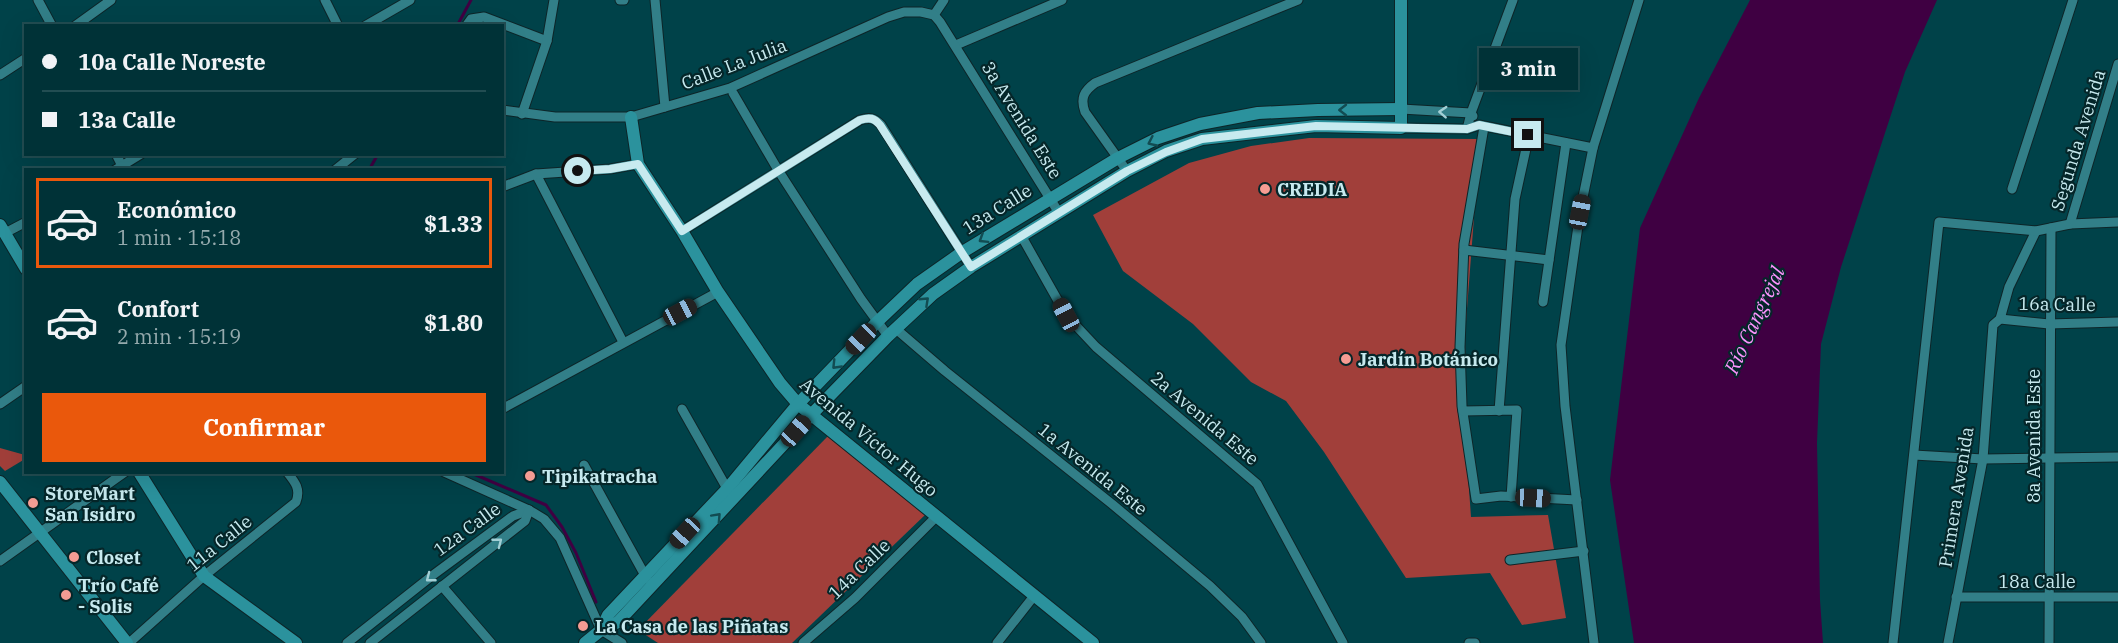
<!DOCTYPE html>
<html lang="es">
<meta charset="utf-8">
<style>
body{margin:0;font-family:"IBM Plex Serif",serif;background:#0a3a3f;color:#f1f3f6;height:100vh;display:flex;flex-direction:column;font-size:22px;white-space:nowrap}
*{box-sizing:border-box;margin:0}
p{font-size:20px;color:#95aaad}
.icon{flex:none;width:33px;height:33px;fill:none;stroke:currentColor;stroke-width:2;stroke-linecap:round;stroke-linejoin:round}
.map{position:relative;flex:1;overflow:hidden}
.side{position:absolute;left:24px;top:168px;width:480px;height:306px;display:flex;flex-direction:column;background:#003237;border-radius:0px;box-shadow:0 6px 24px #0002,0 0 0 2px #224d52}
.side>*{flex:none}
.banner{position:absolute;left:24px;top:24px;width:480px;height:132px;border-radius:0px;box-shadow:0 6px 24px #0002,0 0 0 2px #224d52;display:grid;align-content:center;height:132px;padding:0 18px;background:#003237}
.end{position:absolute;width:27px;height:27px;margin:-14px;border:8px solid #c7eaef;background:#111;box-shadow:0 0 0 3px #111}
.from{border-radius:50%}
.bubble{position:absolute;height:42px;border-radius:0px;background:#003237;box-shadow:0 6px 24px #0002,0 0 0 2px #224d52;font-size:20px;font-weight:800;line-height:42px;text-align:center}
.car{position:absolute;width:18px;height:36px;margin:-18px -9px;border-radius:8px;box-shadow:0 0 4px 2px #0007;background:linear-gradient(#222 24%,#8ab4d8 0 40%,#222 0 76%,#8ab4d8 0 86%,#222 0)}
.banner b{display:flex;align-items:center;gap:21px;height:57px;font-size:22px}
.banner b+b{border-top:2px solid #224d52}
.banner i{width:15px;height:15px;background:#f1f3f6}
ul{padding:10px 0 0;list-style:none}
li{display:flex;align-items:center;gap:18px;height:90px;margin:0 12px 9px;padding:0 6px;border:3px solid transparent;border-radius:0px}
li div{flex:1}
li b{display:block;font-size:22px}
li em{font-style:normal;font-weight:800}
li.selected{border-color:#ea580c}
li>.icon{width:54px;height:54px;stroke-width:1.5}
.button{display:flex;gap:12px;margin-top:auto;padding:12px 18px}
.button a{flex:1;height:69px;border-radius:0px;background:#ea580c;color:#fff;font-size:24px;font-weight:800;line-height:69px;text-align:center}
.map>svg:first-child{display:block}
.green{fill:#a13f3a}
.water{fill:#3f0042}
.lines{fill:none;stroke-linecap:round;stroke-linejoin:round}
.stream{stroke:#3f0042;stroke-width:3}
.street-casing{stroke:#0d2528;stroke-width:11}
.secondary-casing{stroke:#0d2528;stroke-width:14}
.street{stroke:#327f88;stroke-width:9}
.secondary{stroke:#2b929d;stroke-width:12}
.oneway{stroke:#124c52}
.oneway2{stroke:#a2cfd5}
.route{stroke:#c7eaef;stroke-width:8}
.poi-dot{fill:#f59c93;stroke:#052629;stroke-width:2}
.labels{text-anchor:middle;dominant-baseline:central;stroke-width:4.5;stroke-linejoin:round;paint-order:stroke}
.street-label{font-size:18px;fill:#c7eaef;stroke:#052629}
.poi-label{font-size:18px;font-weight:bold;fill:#c7eaef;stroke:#052629;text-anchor:start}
.water-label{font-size:20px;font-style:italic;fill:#fb93fd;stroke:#052629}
</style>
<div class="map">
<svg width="2118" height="643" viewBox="0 0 2118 643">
<rect width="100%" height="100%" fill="#004249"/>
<g class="green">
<polygon points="1309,138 1480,139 1465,335 1466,446 1471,517 1548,515 1566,618 1522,625 1490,573 1406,578 1324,452 1286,401 1251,382 1193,324 1123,271 1093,215 1189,163 1251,146"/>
<polygon points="828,436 926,514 792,643 658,643 638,630"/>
<polygon points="0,448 25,455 25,459 5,471 0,466"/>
</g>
<polygon class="water" points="1750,0 1937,0 1905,72 1841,267 1821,344 1817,443 1820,600 1823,643 1634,643 1610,480 1640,228 1699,98"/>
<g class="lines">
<g class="stream">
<polyline points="457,26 471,0"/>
<polyline points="369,170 378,154"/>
<polyline points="469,472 546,505 562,527 576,553 596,602"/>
</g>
<g class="street-casing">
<g id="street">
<polyline points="38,0 52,26"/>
<polyline points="325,0 338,26"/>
<polyline points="620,0 624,0"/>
<polyline points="655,0 665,107"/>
<polyline points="934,15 944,0"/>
<polyline points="75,26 111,0"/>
<polyline points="365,26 410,0"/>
<polyline points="466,26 471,19 484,17 547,41"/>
<polyline points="956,45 1062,0"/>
<polyline points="0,75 26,58"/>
<polyline points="733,93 778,170 861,299 888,336"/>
<polyline points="1401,109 1471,113 1473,116"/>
<polyline points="502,110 555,117 631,117 730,88 888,17 904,12 921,12 934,15 940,22 1059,213"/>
<polyline points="522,114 547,41 554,0"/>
<polyline points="1484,127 1464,244 1460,347 1462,406 1476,499 1501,496 1577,500"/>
<polyline points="1401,128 1467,129 1479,125 1593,148"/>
<polyline points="1467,129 1471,113 1513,0"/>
<polyline points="116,154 122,166"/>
<polyline points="115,170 141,154"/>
<polyline points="335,170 355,154"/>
<path d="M1127 171 1085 112C1080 98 1084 91 1095 83L1298 0"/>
<polyline points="536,174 623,342"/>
<polyline points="502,187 536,174 610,169 638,164"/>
<polyline points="2012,189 2073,0"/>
<polyline points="2070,224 2118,64"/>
<path d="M682 231 860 120C870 117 874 118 881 125L971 267"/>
<polyline points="5,233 26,222"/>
<polyline points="1022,237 1066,315 1096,347 1257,484 1343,643"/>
<polyline points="1464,250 1549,260"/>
<polyline points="1543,302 1566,143"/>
<polyline points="2000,319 2009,287 2036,231"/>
<polyline points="896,329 945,371 1112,504 1210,586 1242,617 1261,643"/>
<polyline points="0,404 26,386"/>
<polyline points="502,409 718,292"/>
<polyline points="682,409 729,492"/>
<polyline points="1463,411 1517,410 1511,497"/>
<polyline points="1499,411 1515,199 1529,135"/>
<polyline points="1914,455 1983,459 2118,457"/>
<polyline points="584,465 647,579"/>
<polyline points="444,472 529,510 544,519 560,538 601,630 622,643"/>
<polyline points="1510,560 1584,551"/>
<polyline points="0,561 125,472"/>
<polyline points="442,586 491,643"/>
<polyline points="1956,597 2118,597"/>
<path d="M129 643 204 576 296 502C301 489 295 482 287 472"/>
<polyline points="347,643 433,575 513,516 529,510"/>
<polyline points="370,643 525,521 529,510"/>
<polyline points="803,643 855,598 936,517"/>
<polyline points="997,643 1034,596"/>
<polyline points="1469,643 1475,643"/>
<polyline points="1594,643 1565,406 1561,345 1580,212 1593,148 1639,0"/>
<polyline points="1893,643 1939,222 2036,231 2070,224 2118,222"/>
<polyline points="1948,643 1983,459 1993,325 2000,319 2049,324 2118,322"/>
<polyline points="2049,643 2051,228"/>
</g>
</g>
<g class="secondary-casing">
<g id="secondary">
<polyline points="631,117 638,164 682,231 718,292 780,383 798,404 1093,643"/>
<polyline points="0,225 26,269"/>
<polyline points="139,472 204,576 296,643"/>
<polyline points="0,482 127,643"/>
<polyline points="601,630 608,615 727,489 798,404 877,322 917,284 961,253 1118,158 1158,138 1200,124 1258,113 1318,110 1401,109"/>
<polyline points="585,643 601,630 618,622 811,415 888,336 933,294 971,267 1127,171 1166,151 1202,139 1316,126 1401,128 1401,0"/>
</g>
</g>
<use href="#street" class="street"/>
<use href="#secondary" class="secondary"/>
</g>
<defs><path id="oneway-chevron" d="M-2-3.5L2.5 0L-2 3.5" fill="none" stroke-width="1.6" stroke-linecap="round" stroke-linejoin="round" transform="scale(1.5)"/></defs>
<g class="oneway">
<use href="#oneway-chevron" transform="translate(1343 110) rotate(180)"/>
<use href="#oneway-chevron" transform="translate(1152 142) rotate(155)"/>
<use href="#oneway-chevron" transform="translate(983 239) rotate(148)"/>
<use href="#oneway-chevron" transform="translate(925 301) rotate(-43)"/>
<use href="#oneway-chevron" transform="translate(836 365) rotate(134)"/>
<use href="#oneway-chevron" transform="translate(717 517) rotate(-47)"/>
</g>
<g class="oneway2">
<use href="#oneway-chevron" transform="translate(1443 112) rotate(-177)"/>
<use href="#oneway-chevron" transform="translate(498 542) rotate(-38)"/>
<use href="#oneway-chevron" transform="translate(430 578) rotate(142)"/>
</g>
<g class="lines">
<path class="route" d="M578 171 610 169 638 164 682 231 860 120C870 117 874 118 880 125L971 267 1127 171 1166 152 1202 139 1316 126 1467 129 1479 125 1528 135"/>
</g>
<g class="poi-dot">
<circle cx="1265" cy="189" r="6"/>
<circle cx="1346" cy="359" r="6"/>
<circle cx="530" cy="476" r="6"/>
<circle cx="33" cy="503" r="6"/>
<circle cx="74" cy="557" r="6"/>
<circle cx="66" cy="595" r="6"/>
<circle cx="583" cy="626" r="6"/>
</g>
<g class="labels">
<g class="street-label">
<text transform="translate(734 64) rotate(-21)">Calle La Julia</text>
<text transform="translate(1022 120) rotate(58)">3a Avenida Este</text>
<text transform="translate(2078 140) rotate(-73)">Segunda Avenida</text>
<text transform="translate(997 209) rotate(-32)">13a Calle</text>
<text transform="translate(2057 304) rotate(1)">16a Calle</text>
<text transform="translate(1205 418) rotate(40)">2a Avenida Este</text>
<text transform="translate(2033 436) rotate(-90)">8a Avenida Este</text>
<text transform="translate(869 437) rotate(40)">Avenida Víctor Hugo</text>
<text transform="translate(1093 469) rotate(39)">1a Avenida Este</text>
<text transform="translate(1956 497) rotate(-81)">Primera Avenida</text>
<text transform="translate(467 529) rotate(-36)">12a Calle</text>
<text transform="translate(219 543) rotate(-39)">11a Calle</text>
<text transform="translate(859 569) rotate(-44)">14a Calle</text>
<text x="2037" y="581">18a Calle</text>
</g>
<g class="poi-label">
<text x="1277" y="189">CREDIA</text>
<text x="1358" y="359">Jardín Botánico</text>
<text x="542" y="476">Tipikatracha</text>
<text x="45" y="493">StoreMart<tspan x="45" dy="21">San Isidro</tspan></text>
<text x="86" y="557">Closet</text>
<text x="78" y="585">Trío Café<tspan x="78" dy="21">- Solis</tspan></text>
<text x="595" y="626">La Casa de las Piñatas</text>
</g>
<g class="water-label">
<text transform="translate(1754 320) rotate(-65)">Río Cangrejal</text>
</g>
</g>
</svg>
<i class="end from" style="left:578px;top:171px"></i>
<i class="end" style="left:1528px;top:135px"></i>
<div class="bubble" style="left:1479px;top:48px;width:99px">3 min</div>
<i class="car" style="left:1580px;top:212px;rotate:11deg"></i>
<i class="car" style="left:680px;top:312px;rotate:62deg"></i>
<i class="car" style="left:1066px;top:315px;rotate:332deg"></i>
<i class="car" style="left:861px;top:339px;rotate:224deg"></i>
<i class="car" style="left:796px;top:431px;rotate:42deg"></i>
<i class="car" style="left:1533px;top:498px;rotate:93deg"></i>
<i class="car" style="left:685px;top:533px;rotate:223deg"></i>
<div class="banner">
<b><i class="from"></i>10a Calle Noreste</b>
<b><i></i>13a Calle</b>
</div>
<section class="side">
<ul>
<li class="selected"><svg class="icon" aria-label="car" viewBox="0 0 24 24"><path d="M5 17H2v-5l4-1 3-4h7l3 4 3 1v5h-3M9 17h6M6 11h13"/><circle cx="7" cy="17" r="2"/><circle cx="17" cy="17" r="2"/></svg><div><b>Económico</b><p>1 min · 15:18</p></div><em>$1.33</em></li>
<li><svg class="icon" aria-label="car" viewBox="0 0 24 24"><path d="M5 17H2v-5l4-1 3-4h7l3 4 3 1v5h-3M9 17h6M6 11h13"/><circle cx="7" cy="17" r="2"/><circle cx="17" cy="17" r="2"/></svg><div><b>Confort</b><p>2 min · 15:19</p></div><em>$1.80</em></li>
</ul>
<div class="button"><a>Confirmar</a></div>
</section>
</div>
